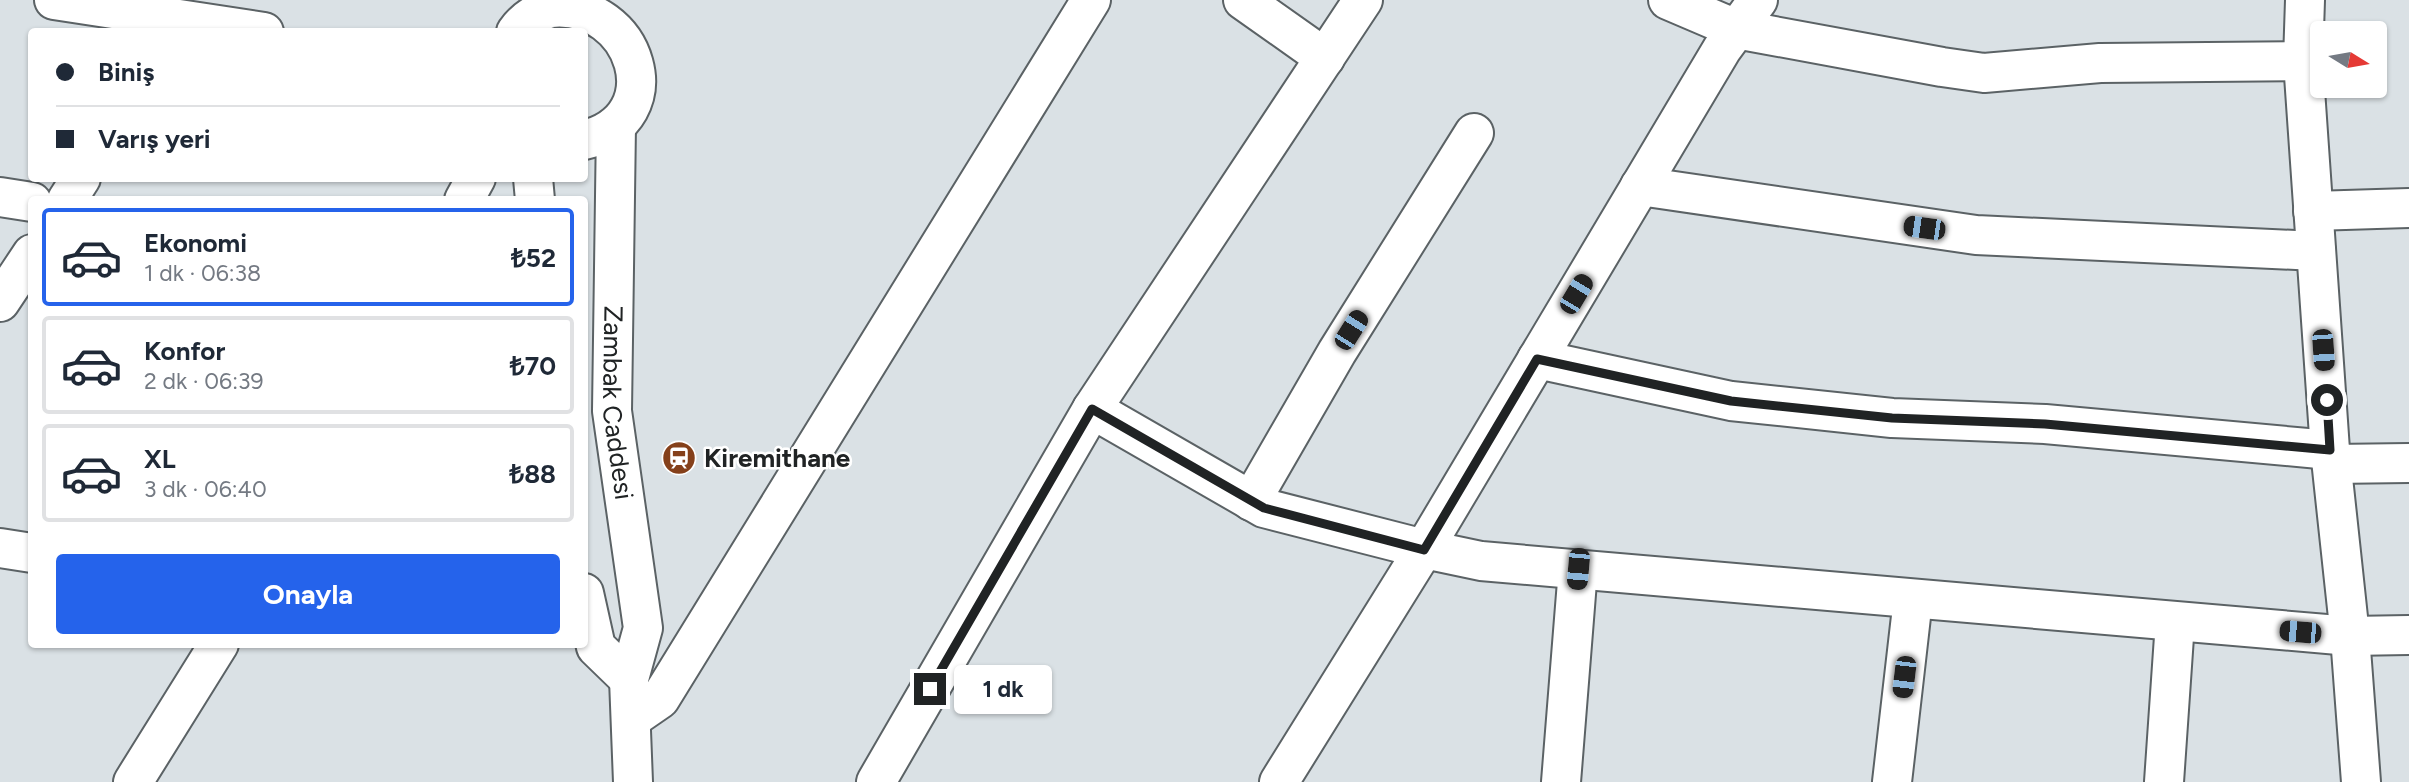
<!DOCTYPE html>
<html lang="tr">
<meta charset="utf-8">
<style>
body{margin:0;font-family:Figtree,sans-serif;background:#f6f6f7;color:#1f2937;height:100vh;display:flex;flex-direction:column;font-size:26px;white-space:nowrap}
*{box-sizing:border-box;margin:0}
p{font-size:23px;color:#747a83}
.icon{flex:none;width:38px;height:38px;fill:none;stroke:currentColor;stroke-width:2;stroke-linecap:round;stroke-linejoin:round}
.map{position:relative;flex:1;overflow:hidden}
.panel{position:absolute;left:28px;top:196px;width:560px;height:452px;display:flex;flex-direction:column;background:#fff;border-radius:7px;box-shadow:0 2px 5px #0004}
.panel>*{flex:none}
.guide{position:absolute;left:28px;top:28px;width:560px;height:154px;border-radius:7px;box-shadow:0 2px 5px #0004;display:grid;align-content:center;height:154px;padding:0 28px;background:#fff}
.needle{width:46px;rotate:101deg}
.controls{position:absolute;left:2310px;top:21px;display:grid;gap:14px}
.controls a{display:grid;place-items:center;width:77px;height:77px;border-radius:7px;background:#fff;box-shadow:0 2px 5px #0004;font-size:35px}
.end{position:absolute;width:32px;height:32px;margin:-16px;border:9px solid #202324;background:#fff;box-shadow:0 0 0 4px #fff}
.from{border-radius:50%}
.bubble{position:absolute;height:49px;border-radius:7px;background:#fff;box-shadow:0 2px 5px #0004;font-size:23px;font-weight:700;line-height:49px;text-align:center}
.car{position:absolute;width:21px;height:42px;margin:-21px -10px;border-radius:9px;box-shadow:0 0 5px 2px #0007;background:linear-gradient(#222 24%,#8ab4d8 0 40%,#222 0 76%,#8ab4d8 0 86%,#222 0)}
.guide b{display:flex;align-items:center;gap:24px;height:66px;font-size:26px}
.guide b+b{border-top:2px solid #e0e1e3}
.guide i{width:18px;height:18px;background:#1f2937}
ul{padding:12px 0 0;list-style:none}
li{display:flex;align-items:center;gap:21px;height:98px;margin:0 14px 10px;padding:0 14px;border:4px solid #e0e1e3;border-radius:7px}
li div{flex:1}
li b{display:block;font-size:26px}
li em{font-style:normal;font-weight:700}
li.current{border-color:#2563eb}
li>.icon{width:63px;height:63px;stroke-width:1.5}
.cta{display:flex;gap:14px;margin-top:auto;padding:14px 28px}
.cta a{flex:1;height:80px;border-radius:7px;background:#2563eb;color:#fff;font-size:28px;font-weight:700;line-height:80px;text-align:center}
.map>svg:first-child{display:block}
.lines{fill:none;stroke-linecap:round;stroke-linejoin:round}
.minor-casing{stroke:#5b6265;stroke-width:42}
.major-casing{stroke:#5b6265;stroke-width:42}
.minor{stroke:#fff;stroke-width:38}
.major{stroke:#fff;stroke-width:38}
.route{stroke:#202324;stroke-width:9}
.labels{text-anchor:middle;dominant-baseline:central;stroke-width:5;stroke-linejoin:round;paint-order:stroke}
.street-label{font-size:26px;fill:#202324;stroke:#fff}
.poi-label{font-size:26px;font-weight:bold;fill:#202324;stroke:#fff;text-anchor:start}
</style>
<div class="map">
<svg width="2409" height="782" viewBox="0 0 2409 782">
<rect width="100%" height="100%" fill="#dae1e5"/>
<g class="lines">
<g class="minor-casing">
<g id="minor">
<polyline points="54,0 264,32"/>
<polyline points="1243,0 1325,58"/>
<polyline points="1668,0 1736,29 1942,67 1984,73 2100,63 2303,61"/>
<polyline points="2305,0 2303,61 2330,450 2350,636 2361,782"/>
<polyline points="1640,186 1976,235 2316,251"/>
<polyline points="0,197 32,202"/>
<polyline points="67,200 81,178"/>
<polyline points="464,200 476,178"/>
<polyline points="2313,211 2409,208"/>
<polyline points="0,302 32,254"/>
<polyline points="1537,359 1731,401 1892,418 2045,424 2330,450"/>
<polyline points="1092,409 1264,508 1424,549 1481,561 2350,636 2409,635"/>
<polyline points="2332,464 2409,463"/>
<polyline points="1251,501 1337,352 1474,133"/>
<polyline points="0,548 32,553"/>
<polyline points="631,719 660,699 1091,0"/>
<polyline points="133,782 219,644"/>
<polyline points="876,782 1092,409 1363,0"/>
<polyline points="1279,782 1424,549 1722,49 1758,0"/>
<polyline points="1561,782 1578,569"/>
<polyline points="1892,782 1913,599"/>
<polyline points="2164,782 2175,622"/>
</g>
</g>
<g class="major-casing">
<g id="major">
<path d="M516 32C525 19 537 12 551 8 637 0 674 119 584 140"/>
<path id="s1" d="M616 125 612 411 643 628 629 679 633 782"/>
<polyline points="533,178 535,200"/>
<polyline points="584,593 596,647 629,679"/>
</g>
</g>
<use href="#minor" class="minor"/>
<use href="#major" class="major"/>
</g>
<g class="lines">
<polyline class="route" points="930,689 1092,409 1264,508 1424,550 1537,359 1731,401 1892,418 2045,424 2330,450 2327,400"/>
</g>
<defs>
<g id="station-disc" transform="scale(1.75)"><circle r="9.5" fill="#85401a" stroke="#fff"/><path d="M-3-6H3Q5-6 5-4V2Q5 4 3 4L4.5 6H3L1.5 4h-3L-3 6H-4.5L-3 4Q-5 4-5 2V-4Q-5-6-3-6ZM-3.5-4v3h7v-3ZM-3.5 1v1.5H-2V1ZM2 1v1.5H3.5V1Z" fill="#fff"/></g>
</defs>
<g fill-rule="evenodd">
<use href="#station-disc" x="679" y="458"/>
</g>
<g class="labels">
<g class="street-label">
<text stroke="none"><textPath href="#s1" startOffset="278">Zambak Caddesi</textPath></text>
</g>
<g class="poi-label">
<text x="704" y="458">Kiremithane</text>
</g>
</g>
</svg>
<div class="controls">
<a><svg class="needle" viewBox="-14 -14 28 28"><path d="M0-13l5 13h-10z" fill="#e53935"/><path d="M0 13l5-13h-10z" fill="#747a83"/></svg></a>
</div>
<i class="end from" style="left:2327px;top:400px"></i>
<i class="end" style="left:930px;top:689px"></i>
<div class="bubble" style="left:954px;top:665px;width:98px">1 dk</div>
<i class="car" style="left:1924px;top:228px;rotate:278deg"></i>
<i class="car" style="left:1576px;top:294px;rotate:31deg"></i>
<i class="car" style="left:1351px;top:330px;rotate:32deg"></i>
<i class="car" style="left:2323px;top:350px;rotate:176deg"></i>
<i class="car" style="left:1578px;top:569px;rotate:185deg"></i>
<i class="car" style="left:2300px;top:632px;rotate:275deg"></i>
<i class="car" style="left:1904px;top:677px;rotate:187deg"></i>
<div class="guide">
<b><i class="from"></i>Biniş</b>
<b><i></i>Varış yeri</b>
</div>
<section class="panel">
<ul>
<li class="current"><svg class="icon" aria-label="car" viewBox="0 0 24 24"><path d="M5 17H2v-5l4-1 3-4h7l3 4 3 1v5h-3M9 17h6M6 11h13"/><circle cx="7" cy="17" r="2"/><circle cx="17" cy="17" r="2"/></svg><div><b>Ekonomi</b><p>1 dk · 06:38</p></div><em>₺52</em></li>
<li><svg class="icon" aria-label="car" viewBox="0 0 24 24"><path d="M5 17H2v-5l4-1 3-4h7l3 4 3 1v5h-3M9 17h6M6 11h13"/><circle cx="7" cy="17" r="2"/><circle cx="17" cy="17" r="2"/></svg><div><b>Konfor</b><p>2 dk · 06:39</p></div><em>₺70</em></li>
<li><svg class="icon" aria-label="car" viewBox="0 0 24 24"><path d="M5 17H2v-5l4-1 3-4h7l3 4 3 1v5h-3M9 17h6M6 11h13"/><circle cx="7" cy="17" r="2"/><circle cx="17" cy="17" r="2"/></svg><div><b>XL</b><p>3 dk · 06:40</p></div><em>₺88</em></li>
</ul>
<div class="cta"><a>Onayla</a></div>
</section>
</div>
